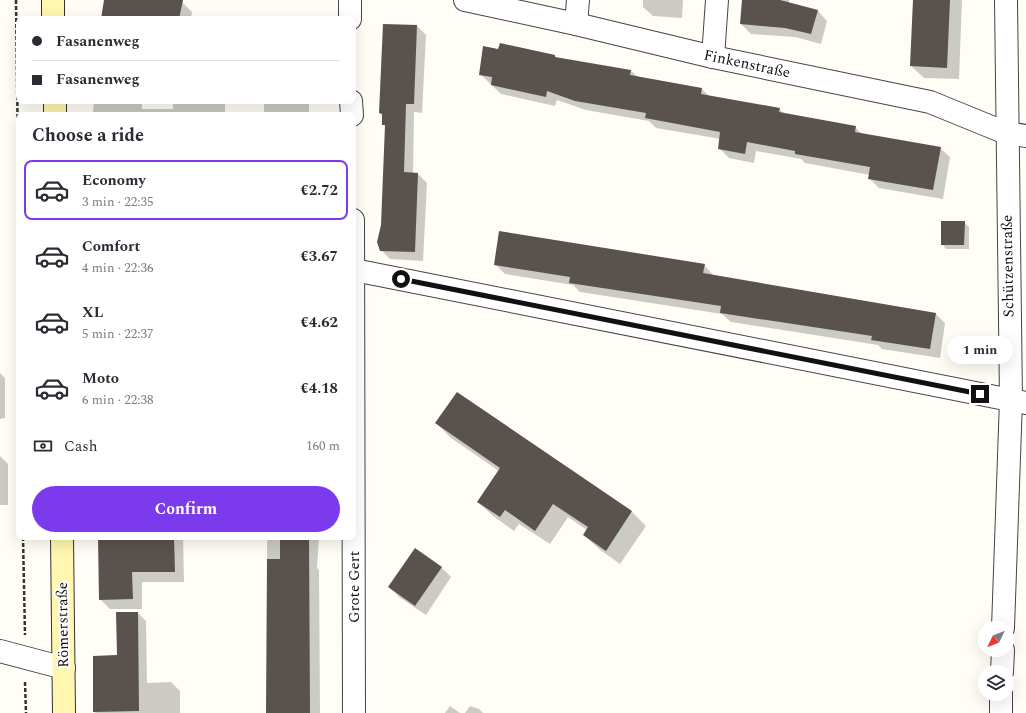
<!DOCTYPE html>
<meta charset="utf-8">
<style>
body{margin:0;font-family:Spectral,serif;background:#f7f7f7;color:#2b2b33;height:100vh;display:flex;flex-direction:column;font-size:15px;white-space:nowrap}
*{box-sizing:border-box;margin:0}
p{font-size:13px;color:#7c7c81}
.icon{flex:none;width:22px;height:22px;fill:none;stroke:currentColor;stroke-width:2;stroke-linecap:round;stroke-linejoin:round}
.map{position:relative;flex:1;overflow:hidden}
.details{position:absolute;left:16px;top:112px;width:340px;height:428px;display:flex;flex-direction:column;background:#fff;border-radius:8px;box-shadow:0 4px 16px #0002}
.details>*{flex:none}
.guide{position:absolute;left:16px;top:16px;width:340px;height:88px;border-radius:8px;box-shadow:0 4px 16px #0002;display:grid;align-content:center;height:88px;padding:0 16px;background:#fff}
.needle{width:26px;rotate:227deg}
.tools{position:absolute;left:978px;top:621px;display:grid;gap:8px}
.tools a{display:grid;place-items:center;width:36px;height:36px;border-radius:50%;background:#fff;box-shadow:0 4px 16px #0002;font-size:20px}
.end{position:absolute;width:18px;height:18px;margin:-9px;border:5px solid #111;background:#fff;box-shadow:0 0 0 2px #fff}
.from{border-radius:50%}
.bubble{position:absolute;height:28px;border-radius:14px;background:#fff;box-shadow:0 4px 16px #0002;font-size:13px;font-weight:700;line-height:28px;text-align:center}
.guide b{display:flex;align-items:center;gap:14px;height:38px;font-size:15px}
.guide b+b{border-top:1px solid #e1e1e2}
.guide i{width:10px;height:10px;background:#2b2b33}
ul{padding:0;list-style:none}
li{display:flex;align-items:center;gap:12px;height:60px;margin:0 8px 6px;padding:0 8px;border:2px solid transparent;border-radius:8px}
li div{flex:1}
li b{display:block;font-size:15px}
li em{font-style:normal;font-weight:700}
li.current{border-color:#7c3aed}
li>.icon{width:36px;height:36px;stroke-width:1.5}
h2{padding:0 16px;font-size:18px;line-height:48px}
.pay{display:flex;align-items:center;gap:10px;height:44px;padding:0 16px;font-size:15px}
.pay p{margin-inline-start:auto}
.action{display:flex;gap:8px;margin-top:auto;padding:8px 16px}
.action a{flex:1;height:46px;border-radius:24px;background:#7c3aed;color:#fff;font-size:16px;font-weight:700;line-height:46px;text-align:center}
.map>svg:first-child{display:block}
.shadow{fill:#0003}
.building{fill:#5a524d}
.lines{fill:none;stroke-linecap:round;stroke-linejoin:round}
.street-casing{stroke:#444;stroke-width:24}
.secondary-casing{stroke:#333;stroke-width:24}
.path{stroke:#333;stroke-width:2.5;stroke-dasharray:4 2;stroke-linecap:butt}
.street{stroke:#fff;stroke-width:22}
.secondary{stroke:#fff6b0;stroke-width:22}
.route{stroke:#111;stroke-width:5}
.labels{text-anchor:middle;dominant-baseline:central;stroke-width:4;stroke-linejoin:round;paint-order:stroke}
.street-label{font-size:15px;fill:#111;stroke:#fff}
</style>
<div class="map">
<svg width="1026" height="713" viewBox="0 0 1026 713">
<rect width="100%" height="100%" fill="#fffdf5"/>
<g class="shadow">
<polygon points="105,0 170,0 182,2 192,12 191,18 243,19 102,19"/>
<polygon points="643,0 683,0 682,18 653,16 643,7"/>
<polygon points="743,0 789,0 789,3 818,11 827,21 821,44 795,37 751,34 741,24"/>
<polygon points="914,0 962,0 959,79 924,78 911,66"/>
<polygon points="417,26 426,35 422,113 414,112 413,174 418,174 427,183 423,261 390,259 381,250 386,127 383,124 383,116 380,113"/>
<polygon points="555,56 557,58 631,71 638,77 702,89 709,96 779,109 785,114 855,127 862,134 940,148 950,157 943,199 879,188 869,178 870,175 805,163 801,159 756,151 754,163 729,158 719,148 721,139 656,128 649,121 586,110 557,100 555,106 501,94 480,74"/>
<polygon points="94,101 142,101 142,109 173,109 173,101 225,101 225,115 95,115 93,111"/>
<rect x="264" y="101" width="45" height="14"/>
<polygon points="964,222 969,227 969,249 946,249 942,244"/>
<polygon points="495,264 704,265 714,276 935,313 945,323 940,358 882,349 878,345 731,322 722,314 580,292 573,285 505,274"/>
<polygon points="0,373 5,378 5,418 0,419"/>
<polygon points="457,393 632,512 646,526 620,564 599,549 584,535 587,530 568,517 550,544 519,524 514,531 493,516 478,502 499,471 451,438 436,423"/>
<polygon points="0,456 8,464 8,505 0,505"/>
<polygon points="99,537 183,537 184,582 142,582 142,609 110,609 100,599"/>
<polygon points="267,537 319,537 317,568 319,570 320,713 268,713"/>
<polygon points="442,568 451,577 426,615 399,597 390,587"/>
<polygon points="138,613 146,621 147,683 171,682 180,691 180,713 96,713 94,712"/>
<polygon points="450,706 460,713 445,713"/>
<polygon points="470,706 479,709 483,713 465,713"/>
</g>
<g class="building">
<polygon points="104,0 183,0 179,19 101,19"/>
<polygon points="742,0 780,0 818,10 811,34 785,28 740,24"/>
<polygon points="913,0 950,0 947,68 910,66"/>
<polygon points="383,24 417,25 414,104 406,104 404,172 418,173 415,252 380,251 377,242 381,225 385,125 382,125 382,114 379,113"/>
<polygon points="500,43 555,55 555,57 631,70 630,75 702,88 701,94 780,108 779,112 856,126 855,132 941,147 933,190 868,179 870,167 795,154 795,151 747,142 745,154 718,149 720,132 645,118 646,113 575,101 547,91 546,97 491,85 492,77 479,75 483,46 498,49"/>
<polygon points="941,221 965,221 964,245 941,245"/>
<polygon points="499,231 705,264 703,273 936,313 930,349 871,340 872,336 720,313 721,306 569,283 570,277 494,265"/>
<polygon points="457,392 632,511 606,551 583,535 588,527 553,504 535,531 505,510 500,517 477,502 500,468 435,423"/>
<polygon points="98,537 174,537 175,572 132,572 133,599 99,600"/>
<polygon points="280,537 309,537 310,713 266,713 267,559 280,559"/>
<polygon points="415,548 442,567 415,606 388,587"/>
<polygon points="116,612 138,612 139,711 93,712 93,656 117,655"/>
</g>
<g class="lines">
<g class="street-casing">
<g id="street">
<polyline points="350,0 350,19"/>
<polyline points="465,0 576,24 713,57 930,102 1006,133 1026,136"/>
<polyline points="576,24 578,0"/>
<polyline points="713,57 717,0"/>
<polyline points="351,101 352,115"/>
<polyline points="353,220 354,713"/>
<polyline points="354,270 1026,403"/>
<polyline points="1003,628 1011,400 1006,0"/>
<polyline points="0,651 64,668"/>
<polyline points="1002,672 1003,650"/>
<polyline points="1001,713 1001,694"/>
</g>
</g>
<g class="secondary-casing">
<g id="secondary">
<polyline points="53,0 53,19"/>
<polyline points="55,101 55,115"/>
<polyline points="62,537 64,713"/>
</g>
</g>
<g class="path">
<polyline points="16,0 19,231"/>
<polyline points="23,537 25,635"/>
<polyline points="25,682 26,713"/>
</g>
<use href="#street" class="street"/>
<use href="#secondary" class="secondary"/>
</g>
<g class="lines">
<polyline class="route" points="401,279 980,394"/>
</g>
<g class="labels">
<g class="street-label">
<text transform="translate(747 64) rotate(12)">Finkenstraße</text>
<text transform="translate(1008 266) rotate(-91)">Schützenstraße</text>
<text transform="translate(354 587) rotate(-90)">Grote Gert</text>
<text transform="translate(63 625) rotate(-91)">Römerstraße</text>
</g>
</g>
</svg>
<div class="tools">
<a><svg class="needle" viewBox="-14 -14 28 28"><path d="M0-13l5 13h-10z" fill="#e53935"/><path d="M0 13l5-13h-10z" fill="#7c7c81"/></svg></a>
<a><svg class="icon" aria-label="layers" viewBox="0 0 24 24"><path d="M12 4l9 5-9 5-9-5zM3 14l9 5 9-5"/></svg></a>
</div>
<i class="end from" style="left:401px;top:279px"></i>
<i class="end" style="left:980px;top:394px"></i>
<div class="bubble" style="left:947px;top:336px;width:66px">1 min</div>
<div class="guide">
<b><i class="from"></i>Fasanenweg</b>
<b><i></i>Fasanenweg</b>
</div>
<section class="details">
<h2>Choose a ride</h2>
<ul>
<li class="current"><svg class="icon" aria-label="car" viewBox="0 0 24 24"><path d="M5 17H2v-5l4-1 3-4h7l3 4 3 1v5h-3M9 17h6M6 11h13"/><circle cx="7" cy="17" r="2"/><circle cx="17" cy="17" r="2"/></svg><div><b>Economy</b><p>3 min · 22:35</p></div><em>€2.72</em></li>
<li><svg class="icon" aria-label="car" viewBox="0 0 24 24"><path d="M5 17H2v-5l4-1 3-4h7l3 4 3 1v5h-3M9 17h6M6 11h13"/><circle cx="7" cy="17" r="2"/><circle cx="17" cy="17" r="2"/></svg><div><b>Comfort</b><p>4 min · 22:36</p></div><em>€3.67</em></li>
<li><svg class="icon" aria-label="car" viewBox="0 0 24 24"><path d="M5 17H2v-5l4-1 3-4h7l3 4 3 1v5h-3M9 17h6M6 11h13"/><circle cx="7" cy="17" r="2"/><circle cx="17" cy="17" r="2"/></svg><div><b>XL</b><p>5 min · 22:37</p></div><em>€4.62</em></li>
<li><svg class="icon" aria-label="car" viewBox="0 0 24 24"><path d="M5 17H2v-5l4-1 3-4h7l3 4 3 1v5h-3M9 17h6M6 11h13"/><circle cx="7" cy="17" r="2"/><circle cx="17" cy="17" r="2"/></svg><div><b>Moto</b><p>6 min · 22:38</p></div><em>€4.18</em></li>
</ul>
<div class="pay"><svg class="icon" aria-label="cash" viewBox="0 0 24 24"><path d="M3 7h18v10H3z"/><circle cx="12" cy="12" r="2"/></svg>Cash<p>160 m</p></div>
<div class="action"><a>Confirm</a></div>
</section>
</div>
